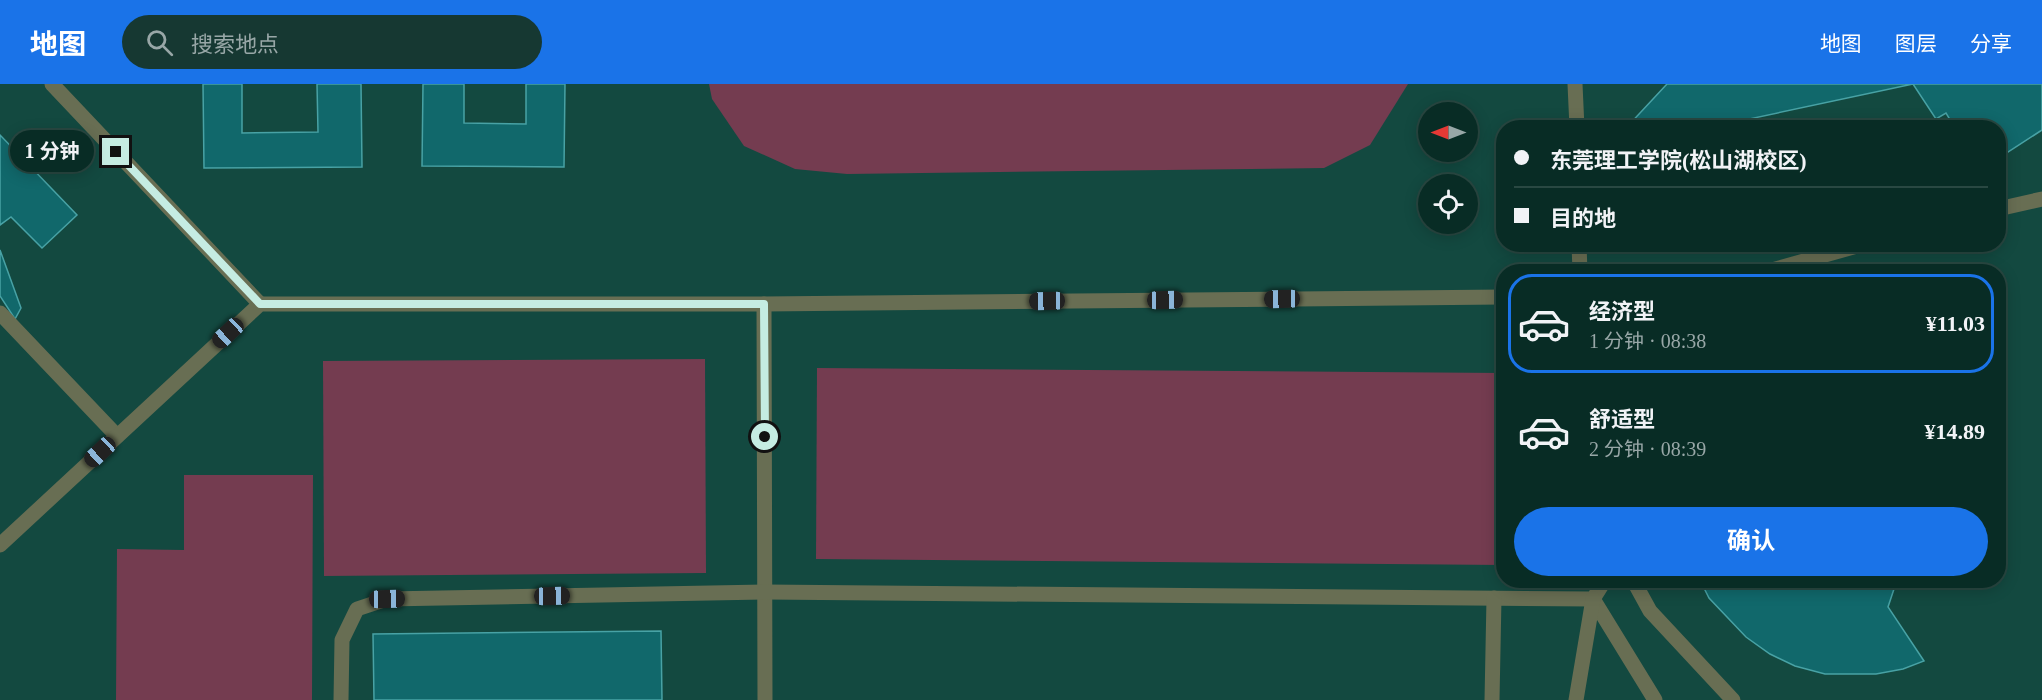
<!DOCTYPE html>
<html lang="zh">
<meta charset="utf-8">
<style>
body{margin:0;font-family:"Times New Roman","Noto Sans SC",serif;background:#163832;color:#f1f3f6;height:100vh;display:flex;flex-direction:column;font-size:22px;white-space:nowrap}
*{box-sizing:border-box;margin:0}
p{font-size:20px;color:#98a7a7}
.icon{flex:none;width:33px;height:33px;fill:none;stroke:currentColor;stroke-width:2;stroke-linecap:round;stroke-linejoin:round}
.map{position:relative;flex:1;overflow:hidden}
.sheet{position:absolute;left:1496px;top:180px;width:510px;height:324px;display:flex;flex-direction:column;background:#082c25;border-radius:24px;box-shadow:0 3px 15px #0003,0 0 0 2px #294842}
.sheet>*{flex:none}
.banner{position:absolute;left:1496px;top:36px;width:510px;height:132px;border-radius:24px;box-shadow:0 3px 15px #0003,0 0 0 2px #294842;display:grid;align-content:center;height:132px;padding:0 18px;background:#082c25}
.needle{width:39px;rotate:270deg}
.controls{position:absolute;left:1418px;top:18px;display:grid;gap:12px}
.controls a{display:grid;place-items:center;width:60px;height:60px;border-radius:50%;background:#082c25;box-shadow:0 3px 15px #0003,0 0 0 2px #294842;font-size:30px}
.end{position:absolute;width:27px;height:27px;margin:-14px;border:8px solid #c5ece2;background:#111;box-shadow:0 0 0 3px #111}
.from{border-radius:50%}
.bubble{position:absolute;height:42px;border-radius:21px;background:#082c25;box-shadow:0 3px 15px #0003,0 0 0 2px #294842;font-size:20px;font-weight:700;line-height:42px;text-align:center}
.car{position:absolute;width:18px;height:36px;margin:-18px -9px;border-radius:8px;box-shadow:0 0 4px 2px #0007;background:linear-gradient(#222 24%,#8ab4d8 0 40%,#222 0 76%,#8ab4d8 0 86%,#222 0)}
.banner b{display:flex;align-items:center;gap:21px;height:57px;font-size:22px}
.banner b+b{border-top:2px solid #294842}
.banner i{width:15px;height:15px;background:#f1f3f6}
ul{padding:10px 0 0;list-style:none}
li{display:flex;align-items:center;gap:18px;height:99px;margin:0 12px 9px;padding:0 6px;border:3px solid transparent;border-radius:24px}
li div{flex:1}
li b{display:block;font-size:22px}
li em{font-style:normal;font-weight:700}
li.current{border-color:#1a73e8}
li>.icon{width:54px;height:54px;stroke-width:1.5}
.action{display:flex;gap:12px;margin-top:auto;padding:12px 18px}
.action a{flex:1;height:69px;border-radius:36px;background:#1a73e8;color:#fff;font-size:24px;font-weight:700;line-height:69px;text-align:center}
header{display:flex;align-items:center;gap:36px;box-sizing:border-box;height:84px;padding:0 30px;background:#1a73e8;color:#fff}
header strong{font-size:28px}
nav{display:flex;gap:33px;margin-inline-start:auto;font-size:21px}
.search{width:420px;height:54px;background:#163832;display:flex;align-items:center;gap:15px;box-sizing:border-box;padding:0 21px;border-radius:33px;color:#98a7a7;font-size:22px}
.map>svg:first-child{display:block}
.built{fill:#134940;fill-rule:evenodd}
.green{fill:#743c50}
.building{fill:#11686b;stroke:#48a2a5;stroke-width:1.5}
.lines{fill:none;stroke-linecap:round;stroke-linejoin:round}
.street{stroke:#686e53;stroke-width:15}
.route{stroke:#c5ece2;stroke-width:8}
</style>
<header>
<strong>地图</strong>
<div class="search"><svg class="icon" aria-label="search" viewBox="0 0 24 24"><circle cx="10" cy="10" r="6"/><path d="M15 15l6 6"/></svg>搜索地点</div>
<nav><a>地图</a><a>图层</a><a>分享</a></nav>
</header>
<div class="map">
<svg width="2042" height="616" viewBox="0 0 2042 616">
<rect width="100%" height="100%" fill="#0b3a31"/>
<path class="built" d="M0 0H2042V616H0ZM1428 28H1467V68H1428ZM1503 44H1998V160H1503ZM1428 100H1467V140H1428ZM1503 188H1998V496H1503Z"/>
<g class="green">
<polygon points="709,0 1408,0 1370,61 1324,84 847,90 795,85 744,62 712,15"/>
<polygon points="705,275 706,489 324,492 323,277"/>
<polygon points="817,284 1503,289 1503,481 816,475"/>
<polygon points="184,391 313,391 312,616 116,616 117,465 184,466"/>
</g>
<g class="building">
<polygon points="203,0 242,0 242,49 318,48 317,0 361,0 362,83 204,84"/>
<polygon points="423,0 464,0 464,39 526,40 526,0 565,0 564,83 422,82"/>
<polygon points="1667,0 2042,0 2042,46 1999,74 1998,44 1955,44 1946,29 1936,35 1913,0 1707,44 1626,44"/>
<polygon points="0,51 77,131 42,164 11,133 0,141"/>
<polygon points="0,166 21,224 15,235 0,212"/>
<polygon points="1700,496 1897,496 1888,523 1924,577 1903,585 1876,590 1825,590 1795,582 1770,570 1746,553 1709,514"/>
<polygon points="661,547 662,616 374,616 373,550"/>
</g>
<g class="lines">
<g class="street">
<polyline points="52,0 260,220"/>
<polyline points="1575,0 1577,44"/>
<polyline points="1998,125 2042,115"/>
<polyline points="1579,160 1580,188"/>
<polyline points="1765,188 1864,160"/>
<polyline points="764,220 765,616"/>
<polyline points="0,229 117,352"/>
<polyline points="0,461 260,220 764,220 1503,213"/>
<polyline points="1633,496 1650,527 1733,616"/>
<polyline points="1593,515 1655,616"/>
<polyline points="341,616 342,556 357,525 387,515 765,508 1593,515 1605,496"/>
<polyline points="1492,616 1494,514"/>
<polyline points="1576,616 1593,515"/>
</g>
</g>
<g class="lines">
<polyline class="route" points="116,68 260,220 764,220 765,353"/>
</g>
</svg>
<div class="controls">
<a><svg class="needle" viewBox="-14 -14 28 28"><path d="M0-13l5 13h-10z" fill="#e53935"/><path d="M0 13l5-13h-10z" fill="#98a7a7"/></svg></a>
<a><svg class="icon" aria-label="locate" viewBox="0 0 24 24"><circle cx="12" cy="12" r="6"/><path d="M12 2v4M12 18v4M2 12h4M18 12h4"/></svg></a>
</div>
<i class="end from" style="left:765px;top:353px"></i>
<i class="end" style="left:116px;top:68px"></i>
<div class="bubble" style="left:10px;top:46px;width:84px">1 分钟</div>
<i class="car" style="left:1282px;top:215px;rotate:269deg"></i>
<i class="car" style="left:1165px;top:216px;rotate:89deg"></i>
<i class="car" style="left:1047px;top:217px;rotate:269deg"></i>
<i class="car" style="left:228px;top:249px;rotate:227deg"></i>
<i class="car" style="left:100px;top:368px;rotate:227deg"></i>
<i class="car" style="left:552px;top:512px;rotate:89deg"></i>
<i class="car" style="left:387px;top:515px;rotate:89deg"></i>
<div class="banner">
<b><i class="from"></i>东莞理工学院(松山湖校区)</b>
<b><i></i>目的地</b>
</div>
<section class="sheet">
<ul>
<li class="current"><svg class="icon" aria-label="car" viewBox="0 0 24 24"><path d="M5 17H2v-5l4-1 3-4h7l3 4 3 1v5h-3M9 17h6M6 11h13"/><circle cx="7" cy="17" r="2"/><circle cx="17" cy="17" r="2"/></svg><div><b>经济型</b><p>1 分钟 · 08:38</p></div><em>¥11.03</em></li>
<li><svg class="icon" aria-label="car" viewBox="0 0 24 24"><path d="M5 17H2v-5l4-1 3-4h7l3 4 3 1v5h-3M9 17h6M6 11h13"/><circle cx="7" cy="17" r="2"/><circle cx="17" cy="17" r="2"/></svg><div><b>舒适型</b><p>2 分钟 · 08:39</p></div><em>¥14.89</em></li>
</ul>
<div class="action"><a>确认</a></div>
</section>
</div>
